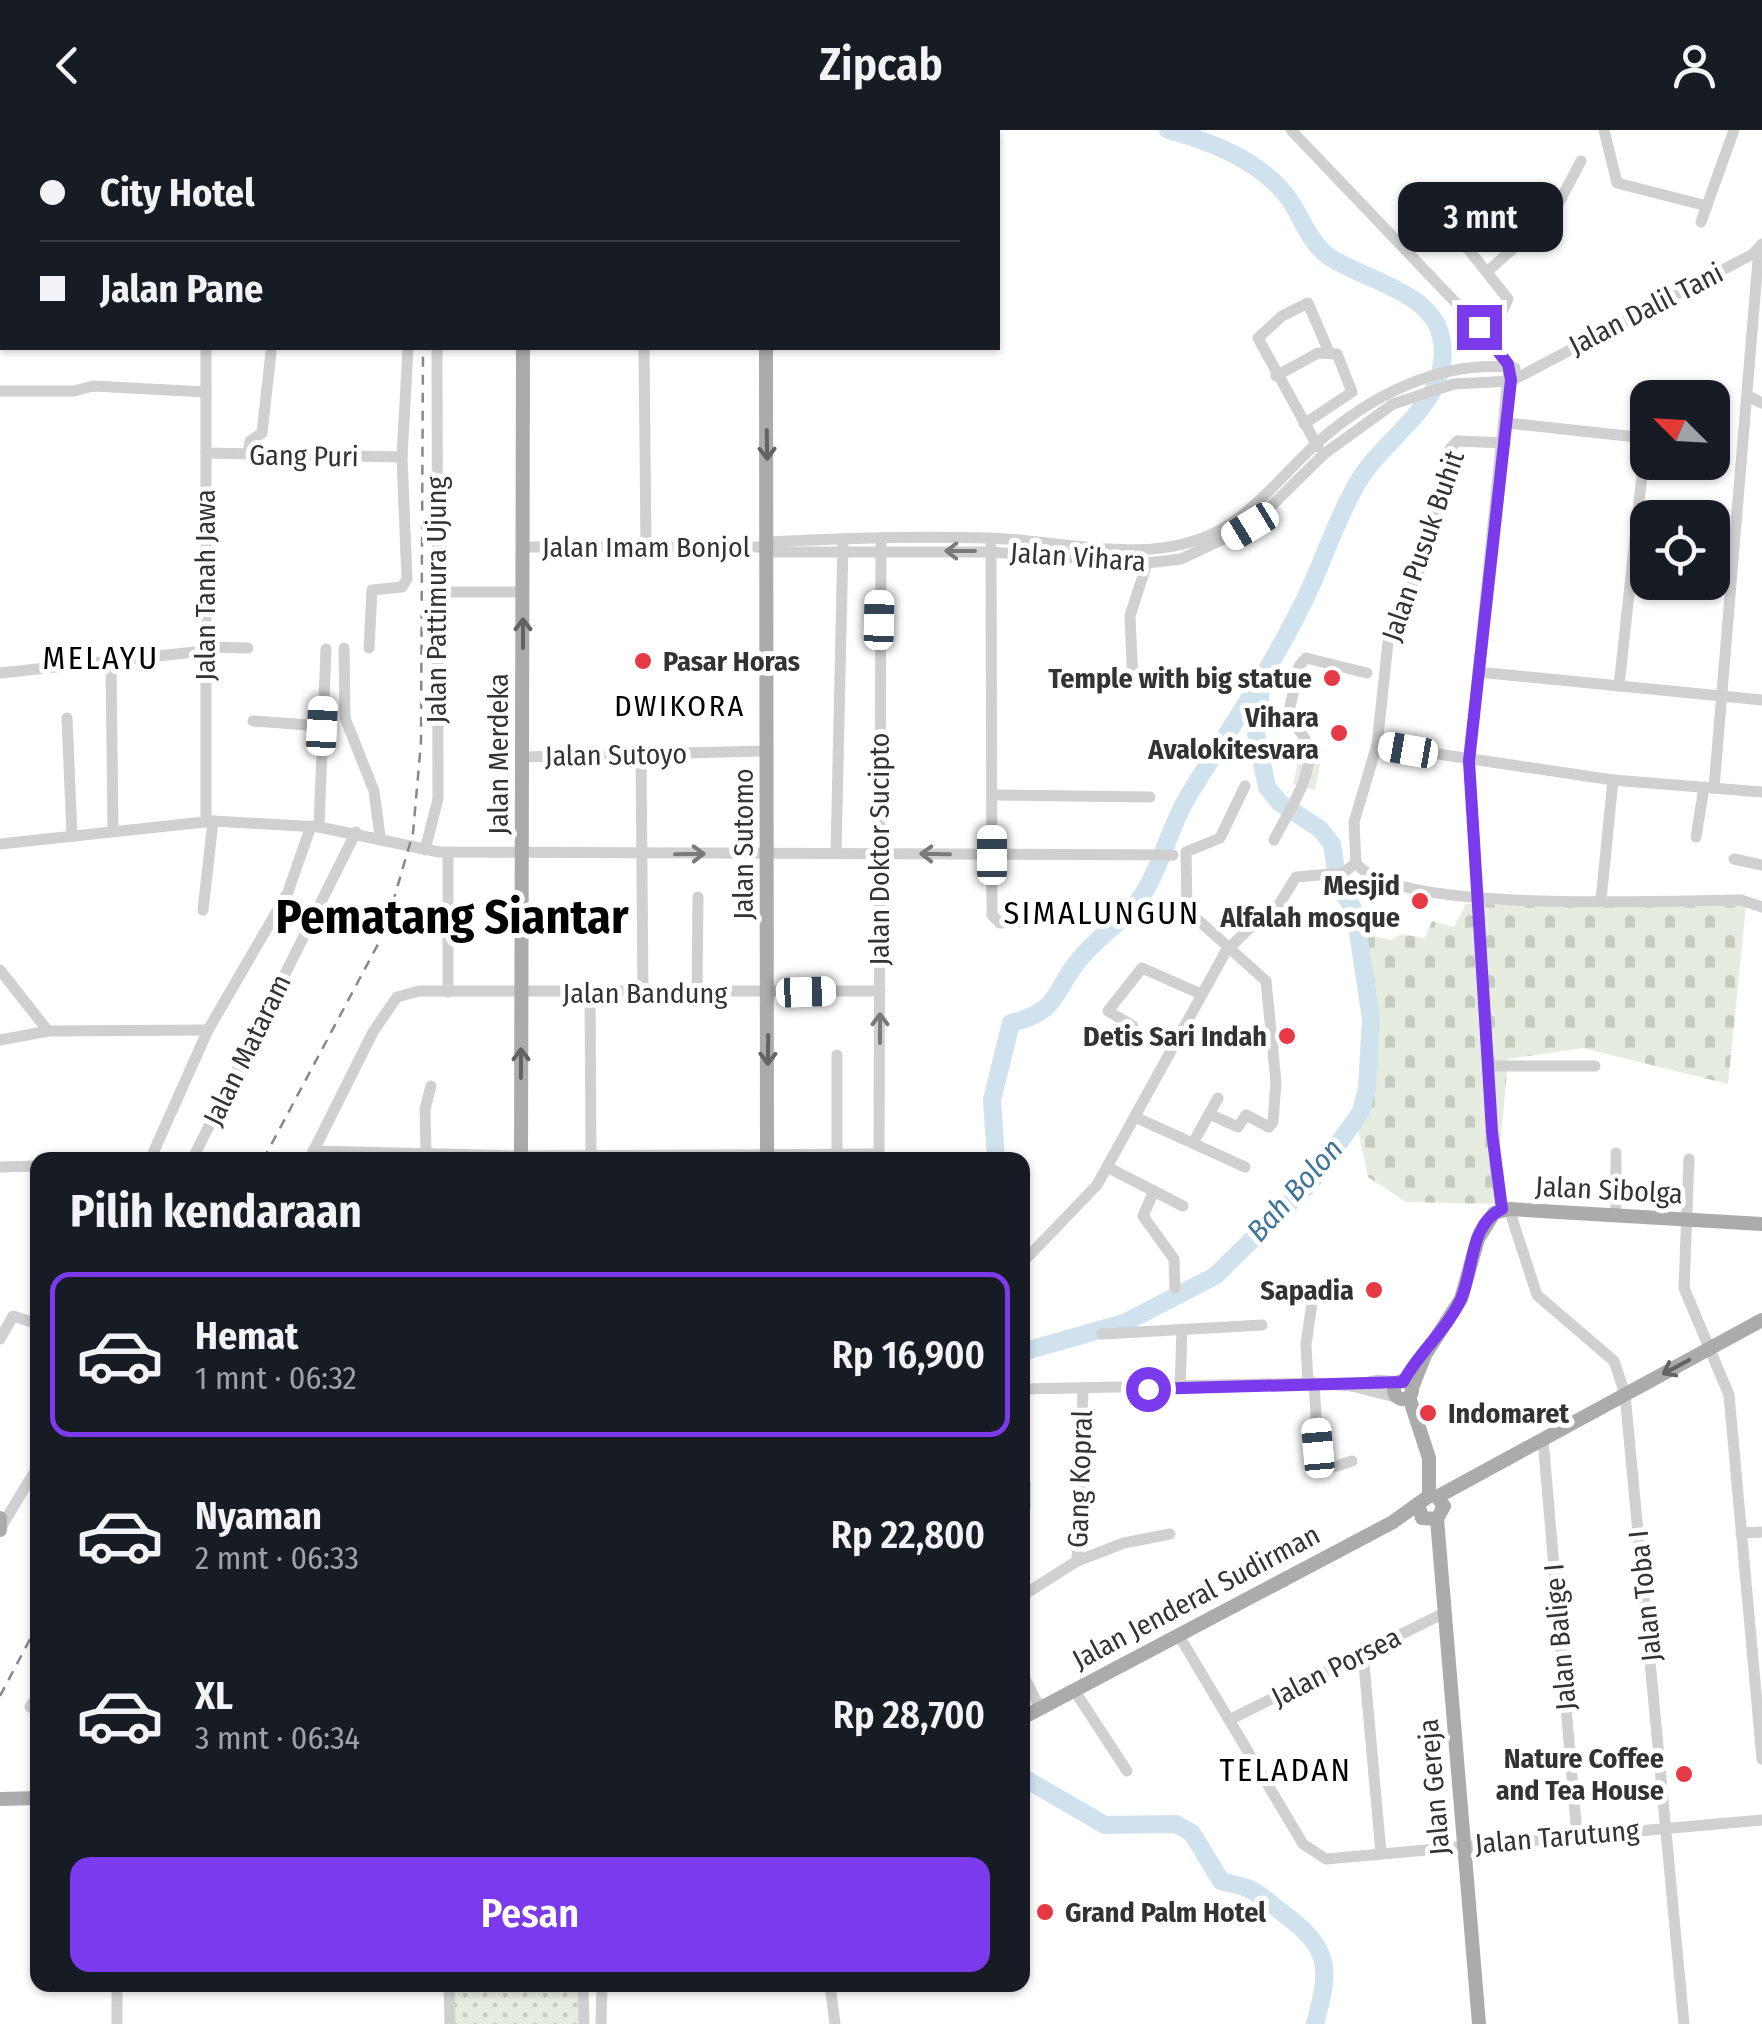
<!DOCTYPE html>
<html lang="id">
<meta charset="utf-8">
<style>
body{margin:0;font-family:"Fira Sans Condensed",sans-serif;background:#20242c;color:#f1f3f6;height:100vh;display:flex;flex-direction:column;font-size:38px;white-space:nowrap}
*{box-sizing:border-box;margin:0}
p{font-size:32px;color:#9ea1a6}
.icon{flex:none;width:55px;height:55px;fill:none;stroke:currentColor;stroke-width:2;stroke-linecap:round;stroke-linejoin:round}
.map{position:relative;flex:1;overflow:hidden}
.panel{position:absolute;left:30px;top:1022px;width:1000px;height:840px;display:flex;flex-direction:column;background:#171b24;border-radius:20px;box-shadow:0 2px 8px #0004}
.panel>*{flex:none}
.top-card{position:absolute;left:0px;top:0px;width:1000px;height:220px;box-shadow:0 2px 8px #0004;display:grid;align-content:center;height:220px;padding:0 40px;background:#171b24}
.needle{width:65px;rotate:294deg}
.fabs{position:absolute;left:1630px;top:250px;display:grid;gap:20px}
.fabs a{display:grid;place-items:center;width:100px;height:100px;border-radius:20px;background:#171b24;box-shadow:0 2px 8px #0004;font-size:50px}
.end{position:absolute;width:45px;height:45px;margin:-22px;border:12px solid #7c3aed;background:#fff;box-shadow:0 0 0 5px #fff}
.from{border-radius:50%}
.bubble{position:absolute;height:70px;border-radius:20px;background:#171b24;box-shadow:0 2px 8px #0004;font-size:32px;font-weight:600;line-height:70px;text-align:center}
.car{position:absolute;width:30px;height:60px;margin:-30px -15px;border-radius:12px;box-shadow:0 0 8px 2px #0007;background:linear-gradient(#fff 24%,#345 0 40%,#fff 0 76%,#345 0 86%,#fff 0)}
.top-card b{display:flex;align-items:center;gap:35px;height:95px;font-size:38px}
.top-card b+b{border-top:2px solid #363941}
.top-card i{width:25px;height:25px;background:#f1f3f6}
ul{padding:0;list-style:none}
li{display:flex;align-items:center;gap:30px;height:165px;margin:0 20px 15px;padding:0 20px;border:5px solid transparent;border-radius:20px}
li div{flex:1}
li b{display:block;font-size:38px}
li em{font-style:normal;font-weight:600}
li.selected{border-color:#7c3aed}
li>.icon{width:90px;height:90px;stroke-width:1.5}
h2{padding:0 40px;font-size:45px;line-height:120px}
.cta{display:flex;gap:20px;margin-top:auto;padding:20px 40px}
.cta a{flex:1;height:115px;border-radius:20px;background:#7c3aed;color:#fff;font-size:40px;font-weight:600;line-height:115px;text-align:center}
header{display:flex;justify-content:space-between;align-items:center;height:130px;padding:0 40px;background:#171b24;font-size:45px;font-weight:600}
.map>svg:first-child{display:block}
.grass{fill:url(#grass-dots)}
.cemetery{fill:url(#cemetery-stones)}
.garden{fill:#e6ecdf}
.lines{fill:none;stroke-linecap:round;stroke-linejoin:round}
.river{stroke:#cfe2ee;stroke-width:18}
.minor{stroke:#d0d0d0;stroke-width:11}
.major{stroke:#ababab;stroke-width:14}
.rail{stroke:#888;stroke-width:2.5;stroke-dasharray:10 8;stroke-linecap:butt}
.oneway{stroke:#636363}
.oneway2{stroke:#7a7a7a}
.route{stroke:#7c3aed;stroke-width:12}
.poi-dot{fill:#e63946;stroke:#fff;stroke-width:4}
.labels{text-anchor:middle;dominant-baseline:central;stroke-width:10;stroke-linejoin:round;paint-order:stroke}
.street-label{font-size:28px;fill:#333;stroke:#fff}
.poi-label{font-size:28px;font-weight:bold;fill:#333;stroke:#fff;text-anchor:end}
.neighbourhood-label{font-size:30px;letter-spacing:2.5px;fill:#000;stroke:#fff}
.water-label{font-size:30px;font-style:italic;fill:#3f7597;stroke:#fff}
.quarter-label{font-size:32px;letter-spacing:2.5px;fill:#000;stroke:#fff}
.town-label{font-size:48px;font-weight:bold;fill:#000;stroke:#fff}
</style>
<header><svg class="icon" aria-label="back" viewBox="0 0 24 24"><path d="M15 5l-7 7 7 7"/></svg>Zipcab<svg class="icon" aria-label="person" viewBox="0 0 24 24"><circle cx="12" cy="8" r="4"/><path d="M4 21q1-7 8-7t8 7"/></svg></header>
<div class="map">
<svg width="1762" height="1894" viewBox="0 0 1762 1894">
<defs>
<pattern id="grass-dots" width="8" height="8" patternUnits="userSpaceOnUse" patternTransform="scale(2.5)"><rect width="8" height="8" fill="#e6ecdf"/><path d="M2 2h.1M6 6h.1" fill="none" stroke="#c6cbc0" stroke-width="1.8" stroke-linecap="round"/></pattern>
<pattern id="cemetery-stones" width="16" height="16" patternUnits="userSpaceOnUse" patternTransform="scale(2.5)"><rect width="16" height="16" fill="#e6ecdf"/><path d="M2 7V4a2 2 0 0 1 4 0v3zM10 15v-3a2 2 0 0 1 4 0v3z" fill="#c6cbc0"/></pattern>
</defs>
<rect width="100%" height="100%" fill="#fff"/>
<rect class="grass" x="453" y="1855" width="126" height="39"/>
<polygon class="cemetery" points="1466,774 1746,776 1728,954 1583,918 1508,929 1495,1074 1406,1072 1368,1047 1358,1000 1373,956 1376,894 1364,804 1392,810 1401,804 1425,808 1432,791 1454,797"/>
<polygon class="garden" points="1302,615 1323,619 1315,660 1293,654"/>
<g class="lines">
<g class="river">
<path d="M996 1030 992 970 1011 893C1063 881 1053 857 1084 824 1104 802 1131 785 1146 759 1164 728 1171 693 1190 663 1230 598 1272 537 1305 469 1324 430 1336 389 1358 352 1385 305 1455 271 1441 207 1432 161 1361 149 1328 126 1306 109 1302 85 1286 65 1258 30 1210 11 1168 0"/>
<polyline points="1022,1222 1124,1193 1215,1146 1311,1052 1361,982 1367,958 1371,889 1355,782 1338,754 1332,714 1320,699 1280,673 1267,657 1256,604 1261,561"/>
<polyline points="1022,1355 1022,1376"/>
<path d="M1022 1647 1105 1695 1176 1694 1192 1703 1221 1751C1229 1754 1236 1754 1244 1757 1258 1761 1272 1775 1284 1784 1332 1820 1330 1839 1315 1894"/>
</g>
<g class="minor">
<polyline points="204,0 205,2"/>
<polyline points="398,0 399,2"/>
<polyline points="422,0 422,2"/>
<polyline points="643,0 643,2"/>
<polyline points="883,0 883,2"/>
<polyline points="1291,0 1479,197 1509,237 1469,631 1495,1036 1502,1079"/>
<polyline points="1604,0 1617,53 1707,76"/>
<polyline points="5,2 6,0"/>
<polyline points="0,88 2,49"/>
<polyline points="1701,92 1734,0"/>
<polyline points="1464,114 1508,169 1503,180 1479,197"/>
<polyline points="1488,141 1554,82 1581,31"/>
<polyline points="644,218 646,417"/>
<polyline points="1276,246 1318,223 1337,224 1352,262 1304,294"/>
<polyline points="0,261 74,261 93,256 206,262"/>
<polyline points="1748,266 1762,273"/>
<polyline points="1507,293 1646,308 1619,556"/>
<path d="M1505 313 1457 311 1450 319 1420 439 1389 503 1377 615 1354 692 1356 733C1395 785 1671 770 1741 770L1762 777"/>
<polyline points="1318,317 1258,208 1282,186 1308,173 1328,220"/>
<polyline points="206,323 402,327"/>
<polyline points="248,325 250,311 262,303 271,222"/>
<path d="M768 412C841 408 915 406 988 408 1064 410 1150 438 1220 400 1258 379 1284 343 1316 314 1369 266 1441 229 1515 238"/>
<polyline points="523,417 768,417"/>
<polyline points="991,417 992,785 1000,793 1026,791"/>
<polyline points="768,422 991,422 1147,433 1181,429 1251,396 1324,324 1393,274 1454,254 1511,251 1753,124 1762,114"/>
<polyline points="435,462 523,462"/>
<polyline points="204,517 248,518"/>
<polyline points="344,518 345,588 374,661 380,706"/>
<polyline points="369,518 372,460 402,457 407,449 402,327 408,218"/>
<polyline points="111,535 113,701"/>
<polyline points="1478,542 1762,570"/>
<polyline points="0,543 204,521"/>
<polyline points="1133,553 1130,486 1147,433"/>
<polyline points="67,588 72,706"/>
<polyline points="253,591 322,596"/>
<polyline points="1377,615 1613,650 1762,662"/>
<polyline points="641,624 643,864"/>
<polyline points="524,627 768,621"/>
<polyline points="1714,658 1759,118"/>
<polyline points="992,665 1150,667"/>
<polyline points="206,692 206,218"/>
<polyline points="319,697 326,519"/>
<polyline points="1696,707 1704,657"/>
<path d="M1274 710C1286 685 1318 641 1306 612 1303 602 1293 595 1288 586L1299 536 1306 528 1367 543"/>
<polyline points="0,714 213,691 319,697 439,722 1173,725"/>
<polyline points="425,720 438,669 437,218"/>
<polyline points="836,723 843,412"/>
<polyline points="1734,729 1762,735"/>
<polyline points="1601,770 1613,650"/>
<polyline points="203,780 213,691"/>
<polyline points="0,840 48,901 208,900"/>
<polyline points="448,862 448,722"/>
<polyline points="590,863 591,1025"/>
<polyline points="697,864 698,767"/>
<polyline points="1133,896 1108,881 1142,838 1201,864"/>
<polyline points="0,910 48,901"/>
<polyline points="837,925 837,1030"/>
<polyline points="1488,936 1595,936"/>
<polyline points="1209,984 1238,997 1246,985 1269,997 1273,992 1276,952 1266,851 1187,780 1186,722 1220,708 1245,656"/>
<polyline points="1135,987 1245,1037"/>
<polyline points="1193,1013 1218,968"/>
<polyline points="426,1024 425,979 431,956"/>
<polyline points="314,1026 313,1021 521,1026 879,1024"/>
<polyline points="1689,1029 1684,1158 1729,1265 1762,1629"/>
<polyline points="150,1030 208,900 288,762 311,696"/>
<polyline points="192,1030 356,702"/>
<polyline points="309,1030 373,902 397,867 419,861 880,861"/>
<polyline points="879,1030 881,414"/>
<polyline points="0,1037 38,1036"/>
<polyline points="1107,1037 1183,1076"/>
<polyline points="1154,1061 1143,1086 1174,1129 1175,1158"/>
<polyline points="1509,1079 1537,1165 1614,1231 1625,1264 1684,1894"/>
<polyline points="1616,1086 1616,1023"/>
<polyline points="1022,1133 1097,1055 1226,821 1260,788 1273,784 1296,747 1343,743 1356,733"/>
<polyline points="1102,1204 1262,1195"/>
<polyline points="0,1209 13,1186 38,1194"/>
<polyline points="37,1237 38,1236"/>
<polyline points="1314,1253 1319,1335 1324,1340 1352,1331"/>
<polyline points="1308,1254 1306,1214 1312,1173"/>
<polyline points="1352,1256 1377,1250 1401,1252"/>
<polyline points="1180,1258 1182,1199"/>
<polyline points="1022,1259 1314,1253 1352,1256 1399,1268"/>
<polyline points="1543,1309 1577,1705"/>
<polyline points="0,1399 38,1336"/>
<polyline points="1741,1403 1762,1402"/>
<polyline points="1077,1431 1124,1413 1170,1404"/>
<polyline points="1022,1466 1077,1431 1083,1261"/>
<polyline points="1178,1504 1303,1714 1326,1729 1762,1690"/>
<polyline points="1363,1523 1381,1723"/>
<polyline points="1022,1543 1040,1578"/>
<polyline points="1074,1560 1127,1641"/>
<polyline points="30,1577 38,1565"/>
<polyline points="1229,1590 1444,1483"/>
<polyline points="449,1855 450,1894"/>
<polyline points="583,1855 584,1894"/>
<polyline points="830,1855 835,1894"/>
<polyline points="117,1894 117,1855"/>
<polyline points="601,1894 602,1855"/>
</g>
<g class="major">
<polyline points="522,0 522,2"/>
<polyline points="767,2 767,0"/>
<polyline points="766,218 767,1030"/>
<polyline points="521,1030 523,218"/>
<circle cx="1403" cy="1260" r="9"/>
<polyline points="1412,1258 1425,1225 1461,1169 1478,1109 1494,1083 1509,1079 1762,1094"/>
<polyline points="1409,1267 1429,1328 1429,1366"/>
<polyline points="1437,1367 1762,1190"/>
<polyline points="1419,1377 1422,1388 1437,1389 1444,1376 1437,1367"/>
<polyline points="0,1388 0,1400"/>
<polyline points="1437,1389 1479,1894"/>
<polyline points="1022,1588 1393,1392 1429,1366"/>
<polyline points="0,1669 38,1668"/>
</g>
<g class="rail">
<polyline points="407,0 407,2"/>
<polyline points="263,1030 384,803 413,703 421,612 423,218"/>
<polyline points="0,1566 38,1494"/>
</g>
</g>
<defs><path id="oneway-shaft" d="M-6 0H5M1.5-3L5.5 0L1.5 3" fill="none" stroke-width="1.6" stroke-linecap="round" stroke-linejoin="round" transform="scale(2.5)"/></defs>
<g class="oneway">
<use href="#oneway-shaft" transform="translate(767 315) rotate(89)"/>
<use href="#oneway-shaft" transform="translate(523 503) rotate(-90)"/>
<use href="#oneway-shaft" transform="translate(768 920) rotate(91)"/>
<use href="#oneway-shaft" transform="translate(521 933) rotate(-90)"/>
<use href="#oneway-shaft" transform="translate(1676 1237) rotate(152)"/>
</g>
<g class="oneway2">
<use href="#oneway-shaft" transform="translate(960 421) rotate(-180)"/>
<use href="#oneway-shaft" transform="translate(690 724) rotate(-1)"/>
<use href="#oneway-shaft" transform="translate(935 724) rotate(-179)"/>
<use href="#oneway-shaft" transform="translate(880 898) rotate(-90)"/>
</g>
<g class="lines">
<path class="route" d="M1148 1259 1403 1252C1419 1222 1446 1201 1461 1169 1474 1140 1469 1094 1502 1079L1492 1002 1469 631 1511 250 1508 234 1479 197"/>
</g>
<g class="poi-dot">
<circle cx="643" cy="531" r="10"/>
<circle cx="1332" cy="548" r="10"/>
<circle cx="1339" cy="603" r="10"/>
<circle cx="1420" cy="771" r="10"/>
<circle cx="1287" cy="906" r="10"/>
<circle cx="1374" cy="1160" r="10"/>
<circle cx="1428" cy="1283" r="10"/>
<circle cx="1684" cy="1644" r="10"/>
<circle cx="1045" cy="1782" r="10"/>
</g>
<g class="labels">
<g class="street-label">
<text transform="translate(1646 179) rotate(-27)">Jalan Dalil Tani</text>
<text transform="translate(304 326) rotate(1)">Gang Puri</text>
<text transform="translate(1423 416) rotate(-71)">Jalan Pusuk Buhit</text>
<text x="646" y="417">Jalan Imam Bonjol</text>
<text transform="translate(1078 427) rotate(4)">Jalan Vihara</text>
<text transform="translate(205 455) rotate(-90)">Jalan Tanah Jawa</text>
<text transform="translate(436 470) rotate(-90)">Jalan Pattimura Ujung</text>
<text transform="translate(498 624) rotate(-90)">Jalan Merdeka</text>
<text transform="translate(616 625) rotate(-1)">Jalan Sutoyo</text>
<text transform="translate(743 714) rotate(-90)">Jalan Sutomo</text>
<text transform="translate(879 719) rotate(-90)">Jalan Doktor Sucipto</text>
<text x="645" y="863">Jalan Bandung</text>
<text transform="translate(247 920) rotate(-64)">Jalan Mataram</text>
<text transform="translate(1609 1060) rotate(3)">Jalan Sibolga</text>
<text transform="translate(1080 1349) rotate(-88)">Gang Kopral</text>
<text transform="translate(1645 1466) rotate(-96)">Jalan Toba I</text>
<text transform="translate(1196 1467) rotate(-28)">Jalan Jenderal Sudirman</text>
<text transform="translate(1560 1507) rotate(-95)">Jalan Balige I</text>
<text transform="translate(1336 1537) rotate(-27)">Jalan Porsea</text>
<text transform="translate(1434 1657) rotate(-95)">Jalan Gereja</text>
<text transform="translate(1557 1707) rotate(-5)">Jalan Tarutung</text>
</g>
<g class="poi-label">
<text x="663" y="531" text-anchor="start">Pasar Horas</text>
<text x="1312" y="548">Temple with big statue</text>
<text x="1319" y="587">Vihara<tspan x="1319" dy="32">Avalokitesvara</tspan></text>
<text x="1400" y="755">Mesjid<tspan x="1400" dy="32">Alfalah mosque</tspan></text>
<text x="1267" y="906">Detis Sari Indah</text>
<text x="1354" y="1160">Sapadia</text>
<text x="1448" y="1283" text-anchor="start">Indomaret</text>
<text x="1664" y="1628">Nature Coffee<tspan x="1664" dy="32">and Tea House</tspan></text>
<text x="1065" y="1782" text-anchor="start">Grand Palm Hotel</text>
</g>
<g class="neighbourhood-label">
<text x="680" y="576">DWIKORA</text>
</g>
<g class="water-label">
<text transform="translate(1295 1060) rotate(-48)">Bah Bolon</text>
</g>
<g class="quarter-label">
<text x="101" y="528">MELAYU</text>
<text x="1102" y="783">SIMALUNGUN</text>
<text x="1286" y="1640">TELADAN</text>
</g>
<g class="town-label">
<text x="452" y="787">Pematang Siantar</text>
</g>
</g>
</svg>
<div class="fabs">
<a><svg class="needle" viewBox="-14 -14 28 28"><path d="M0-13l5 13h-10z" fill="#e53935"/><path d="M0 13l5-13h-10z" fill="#9ea1a6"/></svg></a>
<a><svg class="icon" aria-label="locate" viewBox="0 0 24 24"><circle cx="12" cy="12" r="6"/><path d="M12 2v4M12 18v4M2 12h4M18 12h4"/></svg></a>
</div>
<i class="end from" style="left:1148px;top:1259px"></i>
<i class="end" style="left:1479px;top:197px"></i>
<div class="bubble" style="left:1398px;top:52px;width:165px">3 mnt</div>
<i class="car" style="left:1250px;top:396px;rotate:239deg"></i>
<i class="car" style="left:879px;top:490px;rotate:1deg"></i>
<i class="car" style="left:322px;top:596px;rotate:3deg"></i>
<i class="car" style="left:1408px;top:620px;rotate:280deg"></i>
<i class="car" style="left:992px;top:725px;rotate:0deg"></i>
<i class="car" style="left:806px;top:862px;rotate:88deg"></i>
<i class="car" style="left:1318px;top:1318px;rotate:355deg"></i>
<div class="top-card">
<b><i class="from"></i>City Hotel</b>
<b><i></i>Jalan Pane</b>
</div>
<section class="panel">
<h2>Pilih kendaraan</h2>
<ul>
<li class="selected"><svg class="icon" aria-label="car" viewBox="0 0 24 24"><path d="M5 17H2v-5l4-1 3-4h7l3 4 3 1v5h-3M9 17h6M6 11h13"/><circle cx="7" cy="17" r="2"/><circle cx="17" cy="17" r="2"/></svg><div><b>Hemat</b><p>1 mnt · 06:32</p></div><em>Rp 16,900</em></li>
<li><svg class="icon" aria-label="car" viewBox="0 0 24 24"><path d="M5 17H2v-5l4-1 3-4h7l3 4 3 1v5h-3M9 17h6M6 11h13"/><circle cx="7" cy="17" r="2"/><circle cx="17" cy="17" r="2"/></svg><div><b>Nyaman</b><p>2 mnt · 06:33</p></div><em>Rp 22,800</em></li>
<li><svg class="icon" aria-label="car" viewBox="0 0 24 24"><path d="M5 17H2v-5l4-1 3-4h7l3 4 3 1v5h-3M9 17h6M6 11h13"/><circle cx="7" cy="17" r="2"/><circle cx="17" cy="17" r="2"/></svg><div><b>XL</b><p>3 mnt · 06:34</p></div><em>Rp 28,700</em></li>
</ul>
<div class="cta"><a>Pesan</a></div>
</section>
</div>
